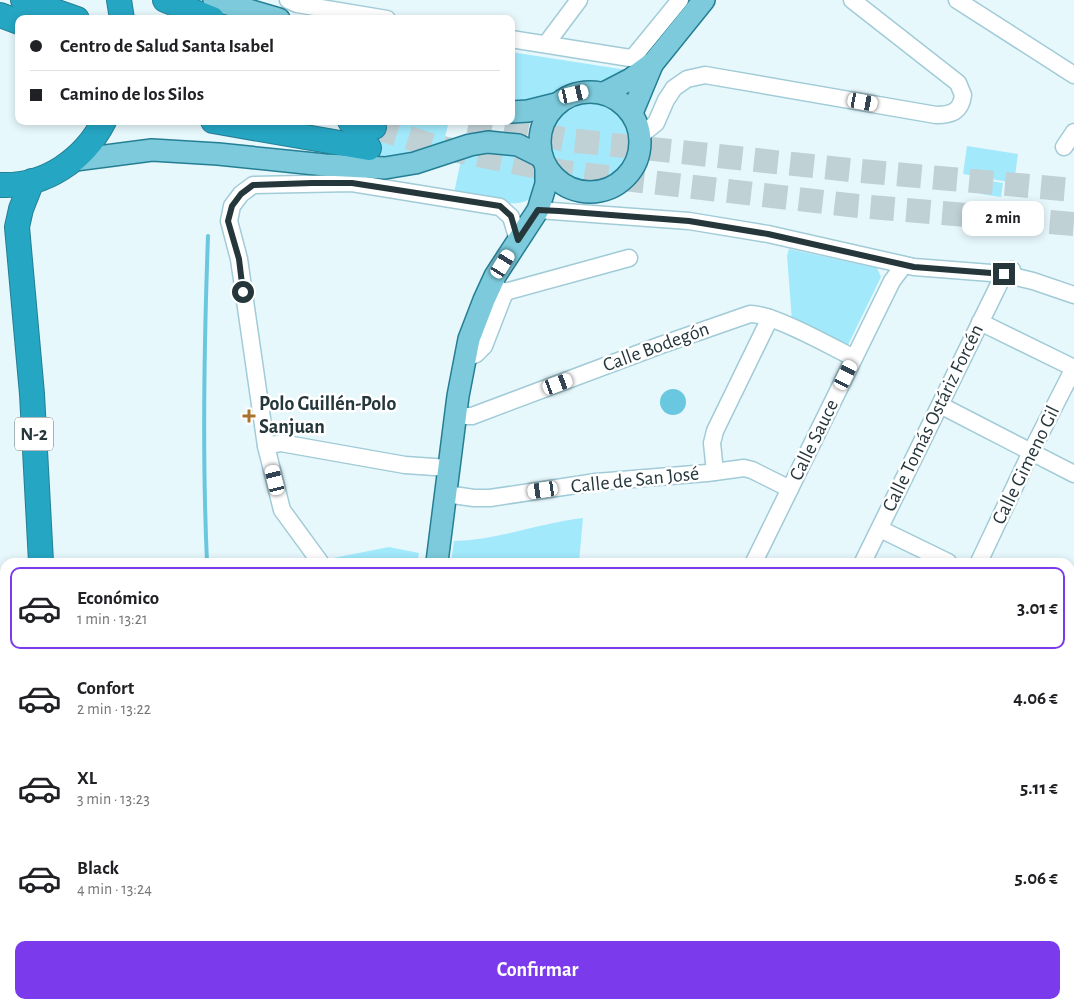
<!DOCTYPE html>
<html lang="es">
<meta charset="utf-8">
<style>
body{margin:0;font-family:"Alegreya Sans",sans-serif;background:#f6f6f6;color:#202124;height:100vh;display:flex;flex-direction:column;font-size:19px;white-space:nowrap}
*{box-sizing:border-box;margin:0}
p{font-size:16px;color:#757577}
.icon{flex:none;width:28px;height:28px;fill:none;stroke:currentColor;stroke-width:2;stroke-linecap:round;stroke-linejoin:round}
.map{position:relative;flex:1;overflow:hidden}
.side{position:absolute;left:0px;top:558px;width:1075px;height:451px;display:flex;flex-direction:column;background:#fff;border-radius:15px 15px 0 0;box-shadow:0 2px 8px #0003}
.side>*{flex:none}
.guide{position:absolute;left:15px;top:15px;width:500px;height:110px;border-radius:10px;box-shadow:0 2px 8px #0003;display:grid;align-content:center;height:110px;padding:0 15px;background:#fff}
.end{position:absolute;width:22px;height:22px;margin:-11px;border:6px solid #26373c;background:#fff;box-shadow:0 0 0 2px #fff}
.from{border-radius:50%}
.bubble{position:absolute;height:35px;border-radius:10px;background:#fff;box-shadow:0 2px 8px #0003;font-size:16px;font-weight:700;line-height:35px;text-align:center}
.car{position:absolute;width:15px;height:30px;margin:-15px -8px;border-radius:6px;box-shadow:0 0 4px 1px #0007;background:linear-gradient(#fff 24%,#345 0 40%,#fff 0 76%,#345 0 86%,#fff 0)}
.guide b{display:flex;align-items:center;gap:18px;height:48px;font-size:19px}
.guide b+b{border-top:1px solid #e0e0e0}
.guide i{width:12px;height:12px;background:#202124}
ul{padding:9px 0 0;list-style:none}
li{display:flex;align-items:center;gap:15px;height:82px;margin:0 10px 8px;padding:0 5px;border:2px solid transparent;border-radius:10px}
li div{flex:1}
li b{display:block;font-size:19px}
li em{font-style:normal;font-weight:700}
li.on{border-color:#7c3aed}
li>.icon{width:45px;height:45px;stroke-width:1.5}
.cta{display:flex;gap:10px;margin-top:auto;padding:10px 15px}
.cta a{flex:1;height:58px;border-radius:10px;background:#7c3aed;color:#fff;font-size:20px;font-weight:700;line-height:58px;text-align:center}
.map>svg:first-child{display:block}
.green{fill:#a2e9fc}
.water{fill:#6ac7e0}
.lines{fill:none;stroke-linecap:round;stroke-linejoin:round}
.stream{stroke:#6ac7e0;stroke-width:4}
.highway-tunnel{stroke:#c0d1d6;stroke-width:24;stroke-dasharray:24 12;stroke-linecap:butt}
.minor-casing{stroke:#a1cbd7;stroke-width:19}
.major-casing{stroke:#257f94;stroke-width:24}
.highway-casing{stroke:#257f94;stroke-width:26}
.minor{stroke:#fff;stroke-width:16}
.major{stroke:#7ccadb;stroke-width:21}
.highway{stroke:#25a6c3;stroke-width:24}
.route{stroke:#26373c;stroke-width:6}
.poi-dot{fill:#aa722f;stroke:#fff;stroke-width:2}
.labels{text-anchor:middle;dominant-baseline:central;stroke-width:5;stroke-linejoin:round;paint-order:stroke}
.shield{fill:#fff;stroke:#677376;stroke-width:1}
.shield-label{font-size:19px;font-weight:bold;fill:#26373c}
.street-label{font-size:20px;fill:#26373c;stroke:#fff}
.poi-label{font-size:20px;font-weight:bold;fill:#26373c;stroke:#fff;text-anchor:start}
</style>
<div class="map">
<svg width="1074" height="1008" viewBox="0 0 1074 1008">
<rect width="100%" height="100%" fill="#e7f8fd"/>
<g class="green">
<polygon points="511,52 627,70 606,83 593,83 569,88 547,97 511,105"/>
<circle cx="590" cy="143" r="40"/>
<polygon points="375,121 449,121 443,145 395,157 367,157"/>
<polygon points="967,146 1018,154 1014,183 963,174"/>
<path d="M488 152C496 153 508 151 515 154 535 161 547 199 519 203 503 205 471 196 454 193L461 160Z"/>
<polygon points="984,180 1003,183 1001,197 981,194"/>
<polygon points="789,249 877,268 881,277 846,349 792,321 787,256"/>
<path d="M583 518 579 562H451L454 541C497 540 540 523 583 518Z"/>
<polygon points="389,547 419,553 417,562 330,562 328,559"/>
<polygon points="1070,748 1074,750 1074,821 1070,819"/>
</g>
<circle class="water" cx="673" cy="402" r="13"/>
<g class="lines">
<g class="stream">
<path d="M207 562C202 454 204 345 208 236"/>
<polyline points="144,1008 146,1004"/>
</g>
<g class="highway-tunnel">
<polyline points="469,121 568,140 850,170 1074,190"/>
<polyline points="374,127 437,147 564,172 858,206 1074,224"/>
</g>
<g class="minor-casing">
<g id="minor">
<polyline points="288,0 297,4 387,19"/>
<polyline points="957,0 1074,75"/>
<polyline points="511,39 630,58 635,55 680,0"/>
<polyline points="546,44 579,0"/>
<path d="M640 136 656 123 666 100 674 88 687 79 705 75 936 115C951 115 961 112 963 95L958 83 852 0"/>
<polyline points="1064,147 1074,132"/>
<polyline points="538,210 689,221 768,234 914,267 1004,274 1033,281 1074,295"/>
<polyline points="490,285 505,292 629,258"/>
<polyline points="980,322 1074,368"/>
<polyline points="464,359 476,354 484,346 505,292"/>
<polyline points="940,405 1074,474"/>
<path d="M455 416H472L661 345 750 314C772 313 832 347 854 358"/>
<polyline points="266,446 281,443 405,465 449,468"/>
<polyline points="715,472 712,443 715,431 770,318"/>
<polyline points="446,494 474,498 490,498 596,482 707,473 744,468 752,470 790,489"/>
<polyline points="880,529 948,562"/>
<polyline points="320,562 282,510 266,446 239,259 229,221 232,206 241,194 253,185 352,183 500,207 511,217 518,240"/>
<polyline points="754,562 892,281 904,265"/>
<polyline points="863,562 1004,274 1012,270"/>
<polyline points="979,562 1031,452 1074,368"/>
<polyline points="1070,621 1074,623"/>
<polyline points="1070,684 1074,676"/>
<polyline points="1070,739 1074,741"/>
<polyline points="1070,825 1074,827"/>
<polyline points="1070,910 1074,902"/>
<polyline points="351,1004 382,1008"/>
<polyline points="666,1004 675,1008"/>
<polyline points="883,1004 892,1008"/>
<polyline points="156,1008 157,1004"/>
<polyline points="530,1008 533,1004"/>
<polyline points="643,1008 645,1004"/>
<polyline points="758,1008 761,1004"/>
<polyline points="908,1008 910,1004"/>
<polyline points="1022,1008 1024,1004"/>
</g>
</g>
<g class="major-casing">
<g id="major">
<polyline points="214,0 279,19"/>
<circle cx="590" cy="142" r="50"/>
<polyline points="604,93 631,79 654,62 704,0"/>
<polyline points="511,112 528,111 556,104"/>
<polyline points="632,113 652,65"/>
<polyline points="75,160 152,150 218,154 325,165 385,168 415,163 470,145 488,142 518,145 542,157"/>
<polyline points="437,562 458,396 469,339 484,300 495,276 538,210 546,184 546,167"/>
<polyline points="382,1008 382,1004"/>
</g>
</g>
<g class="highway-casing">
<g id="highway">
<polyline points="23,0 77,19"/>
<polyline points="119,0 122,19"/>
<polyline points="165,0 212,19"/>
<polyline points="0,15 19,22"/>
<polyline points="213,121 369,148"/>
<polyline points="350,121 374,127"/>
<polyline points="32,181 21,209 17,227 32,394 41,562"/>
<path d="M0 185C45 187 84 160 104 121"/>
<polyline points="0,621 0,751"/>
<polyline points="37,1008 37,1004"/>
</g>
</g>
<use href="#minor" class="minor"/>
<use href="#major" class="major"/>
<use href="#highway" class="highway"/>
</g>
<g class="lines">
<polyline class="route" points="243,292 239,259 228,221 232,206 241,194 253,185 312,183 352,183 500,206 511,216 518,240 538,210 559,211 689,221 768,234 914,267 1004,274"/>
</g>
<path class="poi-dot" d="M246.5 408.5h5v5h5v5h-5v5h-5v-5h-5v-5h5z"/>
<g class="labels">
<rect class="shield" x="15" y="417.5" width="38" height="33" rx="4"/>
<g class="shield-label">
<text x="34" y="434">N-2</text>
</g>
<g class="street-label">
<text transform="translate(656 347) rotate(-20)">Calle Bodegón</text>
<text transform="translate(933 418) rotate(-64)">Calle Tomás Ostáriz Forcén</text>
<text transform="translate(814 440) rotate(-64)">Calle Sauce</text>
<text transform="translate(1026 465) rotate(-64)">Calle Gimeno Gil</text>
<text transform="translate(635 480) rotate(-6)">Calle de San José</text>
</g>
<g class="poi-label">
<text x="259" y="404">Polo Guillén-Polo<tspan x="259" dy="23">Sanjuan</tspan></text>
</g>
</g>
</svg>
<i class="end from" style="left:243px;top:292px"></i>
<i class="end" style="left:1004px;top:274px"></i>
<div class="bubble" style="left:962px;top:201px;width:82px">2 min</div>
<i class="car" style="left:574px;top:94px;rotate:77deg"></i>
<i class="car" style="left:863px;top:102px;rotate:100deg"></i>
<i class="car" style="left:503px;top:264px;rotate:32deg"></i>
<i class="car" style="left:846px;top:375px;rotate:26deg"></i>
<i class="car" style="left:558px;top:384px;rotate:70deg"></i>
<i class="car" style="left:275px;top:480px;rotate:346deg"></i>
<i class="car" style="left:543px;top:490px;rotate:262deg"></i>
<div class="guide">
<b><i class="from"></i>Centro de Salud Santa Isabel</b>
<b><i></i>Camino de los Silos</b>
</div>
<section class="side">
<ul>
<li class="on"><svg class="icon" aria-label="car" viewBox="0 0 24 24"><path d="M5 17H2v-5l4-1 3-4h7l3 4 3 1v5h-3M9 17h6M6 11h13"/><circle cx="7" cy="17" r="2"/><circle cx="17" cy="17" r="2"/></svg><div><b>Económico</b><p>1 min · 13:21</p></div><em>3.01 €</em></li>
<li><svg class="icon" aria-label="car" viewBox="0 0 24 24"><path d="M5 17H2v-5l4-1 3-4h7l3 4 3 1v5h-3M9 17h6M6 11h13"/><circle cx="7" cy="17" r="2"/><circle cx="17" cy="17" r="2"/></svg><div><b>Confort</b><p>2 min · 13:22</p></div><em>4.06 €</em></li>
<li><svg class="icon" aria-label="car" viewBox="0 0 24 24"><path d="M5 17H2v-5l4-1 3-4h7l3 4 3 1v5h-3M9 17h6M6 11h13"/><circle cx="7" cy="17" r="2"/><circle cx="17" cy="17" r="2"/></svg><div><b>XL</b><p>3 min · 13:23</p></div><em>5.11 €</em></li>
<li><svg class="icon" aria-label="car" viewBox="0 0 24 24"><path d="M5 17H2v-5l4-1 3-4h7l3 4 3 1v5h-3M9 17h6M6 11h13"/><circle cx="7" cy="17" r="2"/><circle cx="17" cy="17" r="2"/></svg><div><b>Black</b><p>4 min · 13:24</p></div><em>5.06 €</em></li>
</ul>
<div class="cta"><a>Confirmar</a></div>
</section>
</div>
